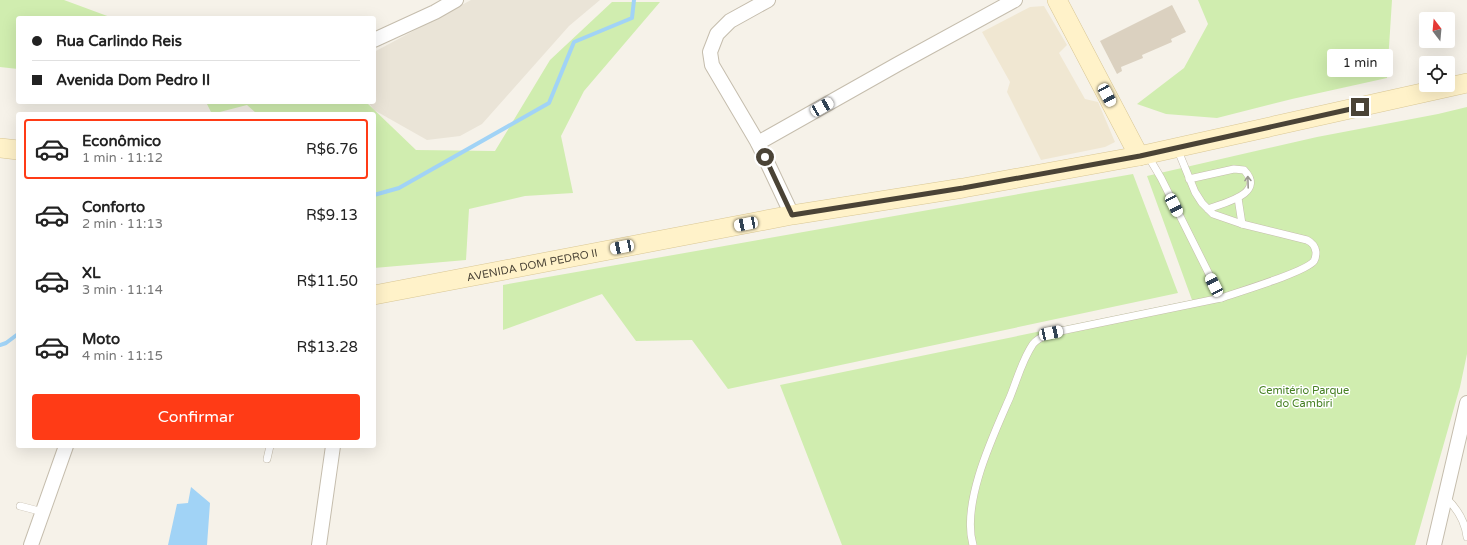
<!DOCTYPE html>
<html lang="pt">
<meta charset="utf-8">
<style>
body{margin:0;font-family:"Varela Round",sans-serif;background:#f2f2f2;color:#222;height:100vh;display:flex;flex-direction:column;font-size:15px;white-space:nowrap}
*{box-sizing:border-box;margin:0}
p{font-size:13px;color:#767676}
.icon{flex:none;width:22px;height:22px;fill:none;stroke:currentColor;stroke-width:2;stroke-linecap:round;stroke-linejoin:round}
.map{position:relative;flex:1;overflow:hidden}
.panel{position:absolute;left:16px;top:112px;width:360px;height:336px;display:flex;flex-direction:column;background:#fff;border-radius:4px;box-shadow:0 4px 16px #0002}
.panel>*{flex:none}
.top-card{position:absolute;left:16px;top:16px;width:360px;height:88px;border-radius:4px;box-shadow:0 4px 16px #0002;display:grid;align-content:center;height:88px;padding:0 16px;background:#fff}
.needle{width:26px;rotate:344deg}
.controls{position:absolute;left:1419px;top:12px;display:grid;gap:8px}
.controls a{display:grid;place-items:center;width:36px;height:36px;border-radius:4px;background:#fff;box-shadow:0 4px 16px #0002;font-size:20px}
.end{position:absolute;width:18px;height:18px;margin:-9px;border:5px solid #4a4336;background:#fff;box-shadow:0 0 0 2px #fff}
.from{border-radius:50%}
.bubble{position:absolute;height:28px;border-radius:4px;background:#fff;box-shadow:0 4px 16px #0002;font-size:13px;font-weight:600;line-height:28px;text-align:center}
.car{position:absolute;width:12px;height:24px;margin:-12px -6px;border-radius:5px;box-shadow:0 0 3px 1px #0007;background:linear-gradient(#fff 24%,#345 0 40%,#fff 0 76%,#345 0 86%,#fff 0)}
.top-card b{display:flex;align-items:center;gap:14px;height:38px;font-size:15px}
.top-card b+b{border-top:1px solid #e0e0e0}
.top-card i{width:10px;height:10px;background:#222}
ul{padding:7px 0 0;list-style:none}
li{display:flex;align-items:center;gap:12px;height:60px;margin:0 8px 6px;padding:0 8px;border:2px solid transparent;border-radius:4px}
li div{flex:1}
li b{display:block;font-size:15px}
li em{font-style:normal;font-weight:600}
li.active{border-color:#ff3b16}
li>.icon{width:36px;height:36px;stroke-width:1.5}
.cta{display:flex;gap:8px;margin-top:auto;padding:8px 16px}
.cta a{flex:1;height:46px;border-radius:4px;background:#ff3b16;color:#fff;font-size:16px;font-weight:600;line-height:46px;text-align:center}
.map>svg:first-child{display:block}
.residential{fill:#eae4d7}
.education{fill:#f0e7d2}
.green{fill:#d0edaf}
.water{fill:#a1d3f6}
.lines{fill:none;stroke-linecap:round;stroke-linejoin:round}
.stream{stroke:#a1d3f6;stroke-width:4}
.building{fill:#dbd1c0}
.lane-casing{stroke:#c5bdad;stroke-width:8}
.street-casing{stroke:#c5bdad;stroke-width:16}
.secondary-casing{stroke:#d9c795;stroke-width:20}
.lane{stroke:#fff;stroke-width:7}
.street{stroke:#fff;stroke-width:14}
.secondary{stroke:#fff2c9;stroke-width:19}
.oneway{stroke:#9b9890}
.route{stroke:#4a4336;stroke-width:5}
.labels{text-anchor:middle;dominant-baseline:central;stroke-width:3;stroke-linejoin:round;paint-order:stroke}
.street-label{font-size:11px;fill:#4a4336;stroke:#fff}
.park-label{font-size:11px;fill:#478124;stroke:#fff}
</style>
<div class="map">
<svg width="1467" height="545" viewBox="0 0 1467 545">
<rect width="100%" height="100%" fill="#f6f2e9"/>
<polygon class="residential" points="471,0 600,0 569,26 482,124 460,136 427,140 374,110 368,102 374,102 374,52"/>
<polygon class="education" points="1044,6 1067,45 1059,53 1085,99 1098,102 1115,142 1105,147 1041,160 1007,92 1010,82 982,32 1030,7"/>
<g class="green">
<polygon points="0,0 64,0 110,17 18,18 18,69 0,67"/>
<polygon points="1198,0 1392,0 1387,78 1292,99 1217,118 1166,114 1137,104 1184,68 1208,24"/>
<polygon points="612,2 660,2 584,91 561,136 573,193 525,196 469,209 466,260 374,268 374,114 255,114 256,113 247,105 212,114 206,102 366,102 416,150 495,151 550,60"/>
<polygon points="1467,107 1467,354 1460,387 1415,545 842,545 780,385 1192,300 1147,176 1317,137 1438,114"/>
<polygon points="1133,174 1178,293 728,389 692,340 636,341 602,294 503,330 503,285"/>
</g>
<polygon class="water" points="191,487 210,503 207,545 168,545 177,504 188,503"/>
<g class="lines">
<g class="stream">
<polyline points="374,195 399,188 549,103 574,42 632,18 634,0"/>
<polyline points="0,345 6,343 18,334"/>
</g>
</g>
<polygon class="building" points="1172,5 1186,32 1171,39 1172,42 1142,55 1143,58 1121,67 1122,71 1117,74 1100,41"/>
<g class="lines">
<g class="lane-casing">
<g id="lane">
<path d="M1177 148 1195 192 1202 203 1213 214 1242 224 1307 240C1313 243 1315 246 1316 252 1316 255 1316 258 1314 261 1306 272 1238 292 1221 298"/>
<path d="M1189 179 1234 169 1244 170C1267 194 1223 203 1208 209"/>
<polyline points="1238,198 1242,224"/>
<polyline points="267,459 270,446"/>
<path d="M1445 497C1457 508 1465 521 1467 537"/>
<polyline points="20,506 43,512"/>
<path d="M973 545C961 503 993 436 1010 397 1017 380 1022 360 1033 344 1038 338 1044 336 1051 333L1221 298 1161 178 1148 156"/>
</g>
</g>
<g class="street-casing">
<g id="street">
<polyline points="768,0 730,21 717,34 710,52 712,65 758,143 792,215"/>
<polyline points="374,40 435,12 456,0"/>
<polyline points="758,143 898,64 1015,0"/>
<polyline points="31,545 66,446"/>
<polyline points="319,545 333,446"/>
<polyline points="1434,545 1467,403"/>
</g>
</g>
<g class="secondary-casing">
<g id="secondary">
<polyline points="1057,0 1139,156"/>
<polyline points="0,148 18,150"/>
<path id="s1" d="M374 295 792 215 963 188 1139 156 1467 83"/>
</g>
</g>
<use href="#lane" class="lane"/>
<use href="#street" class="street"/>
<use href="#secondary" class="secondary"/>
</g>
<defs><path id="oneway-shaft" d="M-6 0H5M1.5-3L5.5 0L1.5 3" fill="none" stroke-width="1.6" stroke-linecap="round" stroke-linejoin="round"/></defs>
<use class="oneway" href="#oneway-shaft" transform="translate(1248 182) rotate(-92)"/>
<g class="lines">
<polyline class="route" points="765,157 792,215 963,188 1140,156 1360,107"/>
</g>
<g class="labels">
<g class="street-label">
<text stroke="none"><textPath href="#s1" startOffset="161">AVENIDA DOM PEDRO II</textPath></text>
</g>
<g class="park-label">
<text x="1304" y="390">Cemitério Parque<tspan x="1304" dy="13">do Cambiri</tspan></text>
</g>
</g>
</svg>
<div class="controls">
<a><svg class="needle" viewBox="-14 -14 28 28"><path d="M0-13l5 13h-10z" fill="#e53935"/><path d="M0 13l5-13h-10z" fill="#767676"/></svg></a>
<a><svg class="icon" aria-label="locate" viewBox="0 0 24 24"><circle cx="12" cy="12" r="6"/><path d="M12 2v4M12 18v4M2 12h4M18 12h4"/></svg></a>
</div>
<i class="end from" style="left:765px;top:157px"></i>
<i class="end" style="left:1360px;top:107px"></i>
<div class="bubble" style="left:1327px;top:49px;width:66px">1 min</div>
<i class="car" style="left:1107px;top:95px;rotate:152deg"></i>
<i class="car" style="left:822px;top:107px;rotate:60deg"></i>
<i class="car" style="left:1174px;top:205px;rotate:153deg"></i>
<i class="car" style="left:746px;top:224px;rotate:259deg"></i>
<i class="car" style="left:622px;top:247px;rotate:259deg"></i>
<i class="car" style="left:1214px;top:285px;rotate:333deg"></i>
<i class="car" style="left:1051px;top:333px;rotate:78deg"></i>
<div class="top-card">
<b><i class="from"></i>Rua Carlindo Reis</b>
<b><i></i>Avenida Dom Pedro II</b>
</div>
<section class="panel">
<ul>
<li class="active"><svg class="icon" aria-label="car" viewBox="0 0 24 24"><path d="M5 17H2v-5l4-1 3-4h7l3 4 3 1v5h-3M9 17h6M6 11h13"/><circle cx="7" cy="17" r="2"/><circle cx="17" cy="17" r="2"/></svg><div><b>Econômico</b><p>1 min · 11:12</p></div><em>R$6.76</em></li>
<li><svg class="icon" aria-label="car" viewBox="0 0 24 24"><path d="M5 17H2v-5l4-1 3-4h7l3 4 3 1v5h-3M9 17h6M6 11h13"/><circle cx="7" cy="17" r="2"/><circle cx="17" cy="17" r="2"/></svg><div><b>Conforto</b><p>2 min · 11:13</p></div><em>R$9.13</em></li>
<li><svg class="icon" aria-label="car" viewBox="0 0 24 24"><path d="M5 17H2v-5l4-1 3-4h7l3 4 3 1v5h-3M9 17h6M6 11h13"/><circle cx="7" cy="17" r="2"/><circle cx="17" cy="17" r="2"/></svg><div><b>XL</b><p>3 min · 11:14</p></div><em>R$11.50</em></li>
<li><svg class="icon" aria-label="car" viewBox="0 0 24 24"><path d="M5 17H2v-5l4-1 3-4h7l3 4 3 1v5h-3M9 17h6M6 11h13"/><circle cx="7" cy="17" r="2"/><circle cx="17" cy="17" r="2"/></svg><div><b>Moto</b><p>4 min · 11:15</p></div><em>R$13.28</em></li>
</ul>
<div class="cta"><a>Confirmar</a></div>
</section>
</div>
